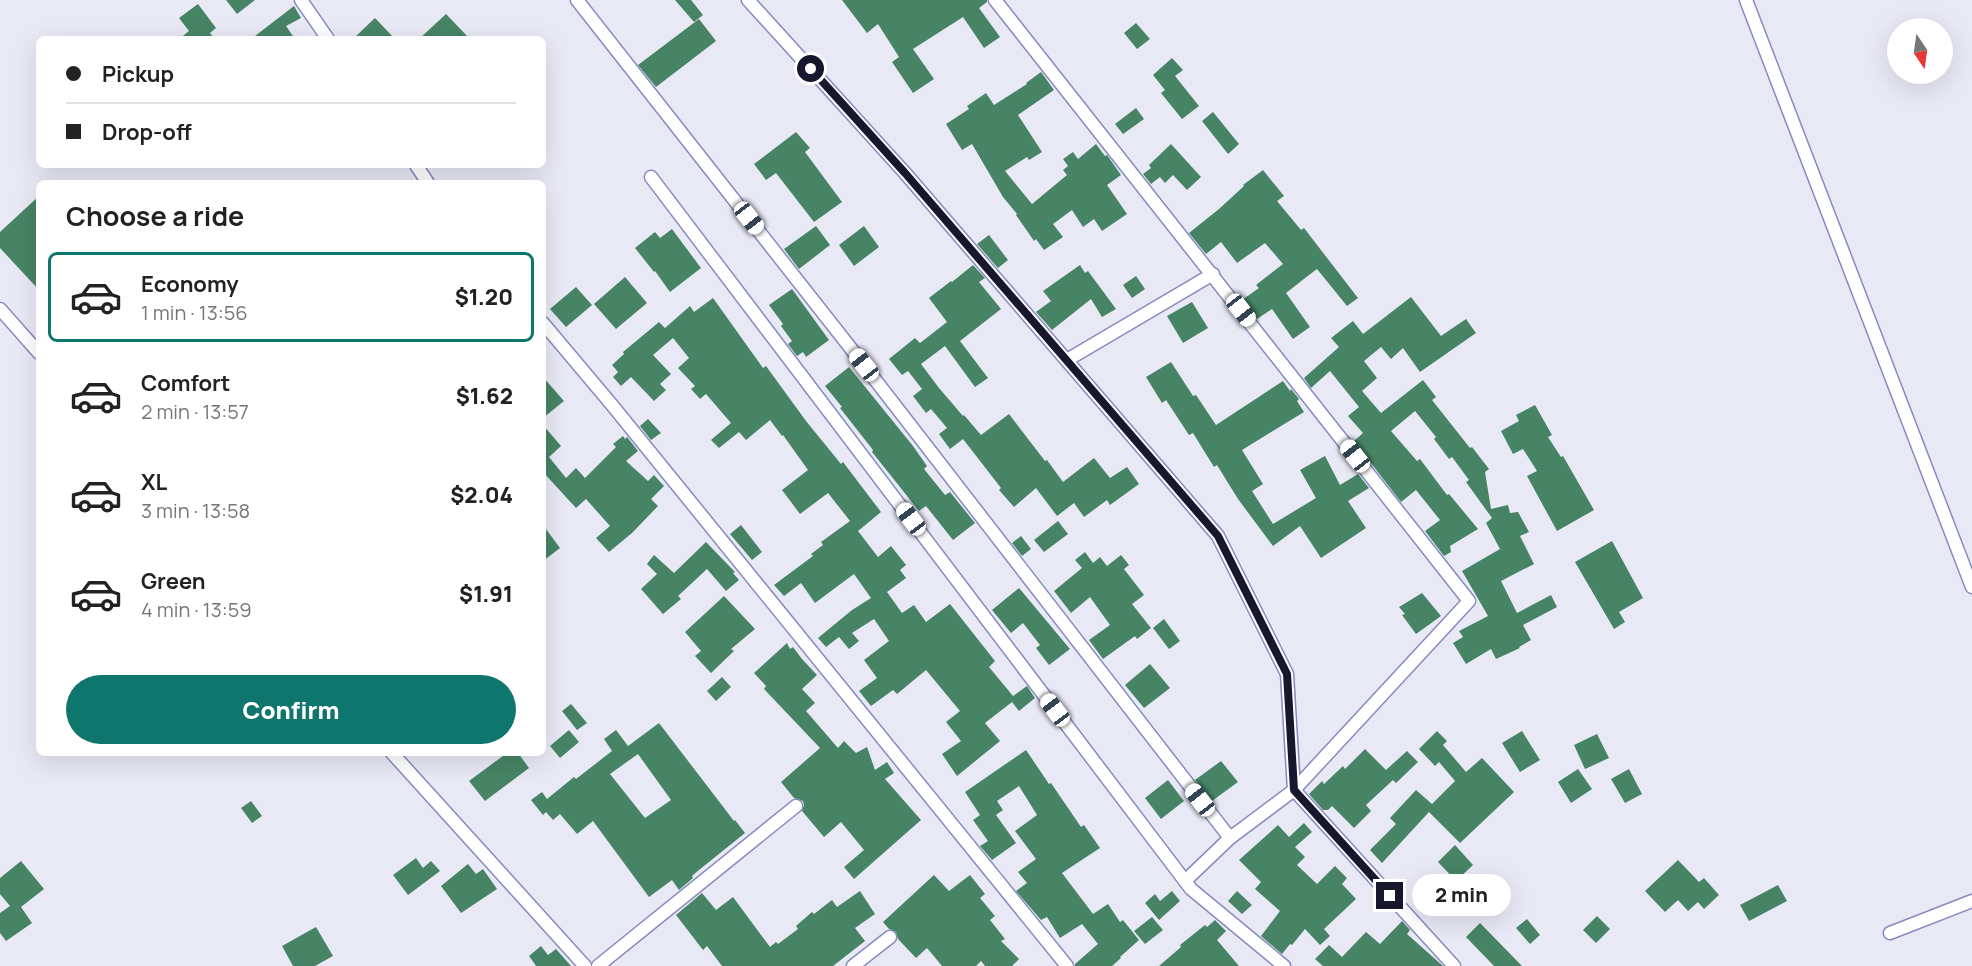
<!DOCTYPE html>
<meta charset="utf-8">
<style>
body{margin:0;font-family:Manrope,sans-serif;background:#f2f2f2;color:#222;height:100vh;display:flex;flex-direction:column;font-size:22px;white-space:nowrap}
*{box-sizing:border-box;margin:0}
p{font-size:20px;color:#767676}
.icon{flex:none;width:33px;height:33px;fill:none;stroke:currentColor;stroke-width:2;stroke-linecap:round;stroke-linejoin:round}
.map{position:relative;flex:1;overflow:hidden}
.drawer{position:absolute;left:36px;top:180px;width:510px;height:576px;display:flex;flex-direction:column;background:#fff;border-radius:9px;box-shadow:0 6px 24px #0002}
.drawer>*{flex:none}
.top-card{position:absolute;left:36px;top:36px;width:510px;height:132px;border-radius:9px;box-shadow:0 6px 24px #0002;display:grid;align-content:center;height:132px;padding:0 30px;background:#fff}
.needle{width:39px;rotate:167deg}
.buttons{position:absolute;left:1887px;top:18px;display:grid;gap:12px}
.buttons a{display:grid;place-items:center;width:66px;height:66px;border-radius:50%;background:#fff;box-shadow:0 6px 24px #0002;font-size:30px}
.end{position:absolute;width:27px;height:27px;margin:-14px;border:8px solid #17182d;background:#fff;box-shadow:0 0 0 3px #fff}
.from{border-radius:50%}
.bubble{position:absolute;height:42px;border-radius:21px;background:#fff;box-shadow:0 6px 24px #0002;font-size:20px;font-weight:800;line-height:42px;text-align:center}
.car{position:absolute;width:18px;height:36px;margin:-18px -9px;border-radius:8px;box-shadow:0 0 4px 2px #0007;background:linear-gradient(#fff 24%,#345 0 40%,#fff 0 76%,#345 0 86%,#fff 0)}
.top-card b{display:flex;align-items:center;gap:21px;height:57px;font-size:22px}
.top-card b+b{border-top:2px solid #e0e0e0}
.top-card i{width:15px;height:15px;background:#222}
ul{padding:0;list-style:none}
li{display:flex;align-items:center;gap:18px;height:90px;margin:0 12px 9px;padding:0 18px;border:3px solid transparent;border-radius:9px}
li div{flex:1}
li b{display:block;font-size:22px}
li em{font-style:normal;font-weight:800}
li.active{border-color:#0f766e}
li>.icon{width:54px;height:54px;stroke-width:1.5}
h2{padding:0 30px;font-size:27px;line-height:72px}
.action{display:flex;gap:12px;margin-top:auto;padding:12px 30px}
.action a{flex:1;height:69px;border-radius:36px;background:#0f766e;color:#fff;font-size:24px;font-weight:800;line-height:69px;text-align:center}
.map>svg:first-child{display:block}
.building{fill:#478465;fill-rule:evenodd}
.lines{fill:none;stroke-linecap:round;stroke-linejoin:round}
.minor-casing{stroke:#868ac1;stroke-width:15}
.minor{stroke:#fff;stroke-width:12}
.route{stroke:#17182d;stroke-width:8}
</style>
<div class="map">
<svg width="1972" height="966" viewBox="0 0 1972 966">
<rect width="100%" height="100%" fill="#e8e9f5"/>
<g class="building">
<polygon points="226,0 255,0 237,14"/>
<polygon points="675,0 691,0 703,15 694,22"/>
<polygon points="842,0 987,0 987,2 979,8 1000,37 984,48 963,17 913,49 934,79 913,93 892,62 899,57 878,24 867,33"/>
<polygon points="198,4 216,28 210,33 215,39 179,39 189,31 179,18"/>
<polygon points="294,6 301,18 286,26 295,39 251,39"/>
<polygon points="446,14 470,39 419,39"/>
<polygon points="375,18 395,39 353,39"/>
<polygon points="699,19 716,41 656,87 638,65"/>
<polygon points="1136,23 1150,39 1137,49 1124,33"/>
<polygon points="1172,58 1183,70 1175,76 1199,106 1182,119 1161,93 1165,90 1153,75"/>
<polygon points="1041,72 1054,90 1018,115 1042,152 1029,160 1027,157 1005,171 1032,204 1067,175 1063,170 1068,166 1063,159 1073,152 1078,159 1096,144 1105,156 1107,155 1121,175 1107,185 1127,214 1102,231 1094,219 1083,227 1072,210 1053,224 1063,237 1044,250 1036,239 1034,241 1016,215 1017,214 1003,197 972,144 962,150 946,124 969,109 967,106 986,93 994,105 1027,84 1026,83"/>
<polygon points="1136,108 1144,119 1123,134 1115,124"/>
<polygon points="1213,112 1239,144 1228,154 1202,121"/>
<polygon points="796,132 810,148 805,152 842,202 814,222 776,173 766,180 754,164"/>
<polygon points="1171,144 1201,177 1187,190 1173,175 1165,183 1160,177 1151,184 1143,174 1151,168 1149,165"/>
<polygon points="1263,170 1284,196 1277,201 1301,230 1304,228 1358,298 1347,306 1317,269 1309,275 1286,293 1310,327 1293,339 1272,309 1257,319 1242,300 1259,288 1256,285 1283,264 1265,243 1237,263 1221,242 1206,254 1189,233 1219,209 1244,186 1243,185"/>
<polygon points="39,196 39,290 0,248 0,232"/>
<polygon points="816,226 830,245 799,269 784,249"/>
<polygon points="864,226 879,247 854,266 839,245"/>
<polygon points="672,229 701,268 670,292 655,271 654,272 635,248 655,232 660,238"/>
<polygon points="989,235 1008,260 998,268 977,244"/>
<polygon points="973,265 985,278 979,282 1001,309 960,341 988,378 975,387 945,346 921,364 939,388 963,416 964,415 981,435 1009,414 1045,461 1047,460 1063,482 1094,458 1110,478 1127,467 1139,484 1110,505 1107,500 1084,517 1074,503 1057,516 1036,488 1014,507 999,490 1001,488 963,439 950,449 939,434 947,428 931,409 926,413 913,396 922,389 908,371 902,375 889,359 915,338 920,343 947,322 929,298 951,281 952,282"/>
<polygon points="1080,265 1085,273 1088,271 1116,309 1102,317 1091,299 1052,330 1036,312 1051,301 1043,291"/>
<polygon points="1136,276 1145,289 1132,298 1123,285"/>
<polygon points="625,277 647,303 616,329 594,304"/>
<polygon points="576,287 592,305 566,327 550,309"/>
<polygon points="792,289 829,340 806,357 803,352 797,356 788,344 792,341 781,326 783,324 769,305"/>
<polygon points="1411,297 1441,336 1466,319 1476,333 1420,372 1403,348 1391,359 1381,347 1364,361 1377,378 1362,391 1381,413 1423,380 1436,397 1432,400 1470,448 1472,447 1489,469 1485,472 1491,509 1508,505 1510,513 1518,512 1529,532 1520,536 1534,564 1501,581 1517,613 1551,595 1557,607 1523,625 1531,640 1519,647 1520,648 1496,659 1491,649 1466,664 1453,643 1463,637 1459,631 1488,616 1462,571 1500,549 1486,523 1492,518 1466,482 1469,480 1452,457 1449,459 1434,439 1436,437 1415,411 1391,431 1417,461 1420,459 1447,495 1449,494 1478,529 1450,546 1451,552 1444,556 1425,531 1440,520 1416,490 1401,502 1354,441 1363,433 1348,416 1359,407 1330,371 1311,388 1304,378 1339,347 1331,338 1353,321 1363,334"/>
<polygon points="713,298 763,368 766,366 806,421 841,464 843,462 881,512 858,531 878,557 891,546 906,565 900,570 906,578 887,592 902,613 914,605 926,622 950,604 995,661 989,667 1013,696 1027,686 1035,698 1019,711 1012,702 985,723 1000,741 957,776 942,754 961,741 946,722 960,711 926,670 897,694 893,690 871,706 859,691 877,678 864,660 889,641 874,619 852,633 859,641 849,649 839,637 826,647 818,638 852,610 871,598 854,574 815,603 801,583 784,596 774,585 813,556 811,554 823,545 821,542 850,521 828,493 800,514 782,490 808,470 783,435 782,436 770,420 746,440 739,432 719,448 711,440 731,423 706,394 700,399 691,389 695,386 678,368 689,358 673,338 653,355 671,374 660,384 666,390 654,401 631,377 621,386 613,377 618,372 612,365 624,354 623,352 659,322 665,328 690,306 694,312"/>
<polygon points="1192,302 1208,328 1183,343 1167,316"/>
<polygon points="1171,362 1193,396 1196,395 1216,425 1283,381 1290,391 1291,389 1299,399 1297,401 1304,412 1242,450 1263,484 1252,491 1273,524 1316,498 1300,470 1325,456 1340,485 1358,474 1369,488 1348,501 1366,528 1321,558 1300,526 1273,546 1238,499 1217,465 1214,467 1193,433 1189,435 1166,400 1162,403 1146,377"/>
<polygon points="849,367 913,446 927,466 924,469 945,495 950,492 975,523 953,540 926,506 919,511 872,452 873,450 840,408 842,407 825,386"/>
<polygon points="543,377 564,401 543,418"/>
<polygon points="1535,405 1552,435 1548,437 1561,457 1563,456 1594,510 1557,531 1527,476 1537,471 1523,449 1513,454 1501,431 1519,421 1516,415"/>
<polygon points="648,419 661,433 651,440 640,426"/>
<polygon points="543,425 561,446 549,457 566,478 576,468 585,478 616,447 613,444 623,436 625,439 627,437 638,451 626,461 648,481 654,475 664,486 651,499 658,506 632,533 609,552 596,538 610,526 586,499 576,508 543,472"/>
<polygon points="1058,521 1068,534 1044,552 1034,540"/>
<polygon points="543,525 560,548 543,561"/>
<polygon points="741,525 762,552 752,560 730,534"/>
<polygon points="1021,536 1031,549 1022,556 1012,543"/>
<polygon points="1612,541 1643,598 1619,612 1625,622 1614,629 1575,562"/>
<polygon points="706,542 735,572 733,573 739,580 726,591 707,569 678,596 681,599 663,614 641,589 657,574 647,564 654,555 674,573"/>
<polygon points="1085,552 1093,563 1100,557 1107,566 1121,555 1129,565 1124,569 1144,595 1132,604 1151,628 1137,639 1135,636 1103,659 1089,640 1110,625 1090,597 1071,613 1054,591 1082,568 1075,560"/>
<polygon points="1019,588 1070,649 1049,665 1036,648 1040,645 1023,623 1011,633 992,610"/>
<polygon points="1422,593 1441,616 1416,634 1402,615 1405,614 1399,607"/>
<polygon points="724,596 755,629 731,649 734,651 711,673 695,656 701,651 685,632"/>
<polygon points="1164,619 1180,641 1169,649 1153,628"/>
<polygon points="787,643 790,649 793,647 802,659 817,675 802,689 815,703 806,711 838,748 844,741 856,753 867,747 875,770 887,762 894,773 885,779 921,820 854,879 844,867 864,850 841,822 824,837 802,811 804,805 803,801 794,798 781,782 820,748 764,689 766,686 754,673"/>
<polygon points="1150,664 1170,688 1144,708 1125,685"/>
<polygon points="722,677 731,687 716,701 707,691"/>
<polygon points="571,704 587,723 577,730 562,711"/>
<path d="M659 723 734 821 735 820 745 833 699 870 692 876 693 878 679 890 672 880 649 897 593 821 577 834 560 814 553 820 546 812 543 815 531 800 542 792 547 799 574 777 576 779 612 751 604 739 616 730 628 746ZM638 754 671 800 645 818 610 774Z"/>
<polygon points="569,730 579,742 560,758 550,746"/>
<polygon points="1437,731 1447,741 1443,745 1466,772 1482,758 1514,792 1460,843 1429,812 1382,863 1370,850 1396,824 1390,818 1416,790 1432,804 1455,781 1439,762 1435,766 1419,749"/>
<polygon points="1522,731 1540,760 1520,772 1502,743"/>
<polygon points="1597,734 1609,758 1585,769 1574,745"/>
<polygon points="1365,749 1386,770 1407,751 1418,762 1396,783 1393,780 1366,805 1371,811 1354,828 1332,806 1328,810 1323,810 1309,794 1322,781 1324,784 1343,766 1345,769"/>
<polygon points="1026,750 1049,784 1051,783 1081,827 1084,825 1100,848 1062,873 1093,914 1108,904 1120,922 1123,920 1139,940 1120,957 1121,958 1112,966 1075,966 1075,964 1098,944 1082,924 1060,938 1047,917 1041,920 1016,891 1027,883 1018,872 1036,859 1015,831 1037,815 1019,786 997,801 1003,810 996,815 1016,843 992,860 980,846 988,841 973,820 980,815 965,792"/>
<polygon points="507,753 518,753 529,768 485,801 469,781"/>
<polygon points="1221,761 1238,782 1212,801 1195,780"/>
<polygon points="1578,769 1592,789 1571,803 1558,782"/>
<polygon points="1629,769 1642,794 1625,803 1611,779"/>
<polygon points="1168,780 1184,801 1161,819 1145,798"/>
<polygon points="251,801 262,816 252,823 241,808"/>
<polygon points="1304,823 1312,832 1295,847 1305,857 1297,865 1317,884 1335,866 1347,878 1342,884 1356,899 1324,929 1330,936 1320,945 1305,929 1292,945 1290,944 1282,954 1261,936 1280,911 1255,889 1261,882 1239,860 1278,825 1289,837"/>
<polygon points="1455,845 1473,865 1456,881 1438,862"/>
<polygon points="416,858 423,868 431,861 440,871 408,895 393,875"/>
<polygon points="1678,860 1699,882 1704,878 1719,895 1704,909 1698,902 1688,911 1678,900 1665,912 1645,891"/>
<polygon points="21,861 44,889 21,907 32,923 6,941 0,933 0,913 10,906 0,894 0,878"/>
<polygon points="468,864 476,874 483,869 497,889 461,913 441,886"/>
<polygon points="934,875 949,891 970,875 985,894 980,898 995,916 990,920 1005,939 1001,941 1019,959 1012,966 985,966 981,961 976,966 942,966 927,948 916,958 898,939 896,932 889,929 883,922"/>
<polygon points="1778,885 1787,901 1749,921 1740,905"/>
<polygon points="860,891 875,914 855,928 865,941 833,966 722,966 707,946 703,950 676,915 702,893 716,910 733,897 770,947 776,942 778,944 798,929 796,926 812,912 814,914 832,900 837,907"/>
<polygon points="1172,891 1180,901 1159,920 1145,903 1155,894 1160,901"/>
<polygon points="1237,891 1252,905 1242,914 1228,901"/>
<polygon points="1597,916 1610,929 1596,943 1583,930"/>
<polygon points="1152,917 1163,930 1145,944 1134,931"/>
<polygon points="1527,919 1540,935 1530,944 1516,928"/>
<polygon points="1215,920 1226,931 1217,940 1239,966 1159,966 1181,947 1180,945 1205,925 1207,927"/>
<polygon points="1402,921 1410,930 1407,934 1443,966 1323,966 1315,959 1329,945 1342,957 1366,932 1380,944"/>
<polygon points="1480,923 1522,966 1494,966 1466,937"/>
<polygon points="316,927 333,956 315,966 293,966 282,946"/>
<polygon points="541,946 548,955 556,949 571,966 536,966 529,956"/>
</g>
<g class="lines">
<g class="minor-casing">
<g id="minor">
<polyline points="301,0 328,39"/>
<polyline points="577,0 849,346 1230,838"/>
<polyline points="748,0 905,173 1218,536 1287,674 1294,790 1454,966"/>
<polyline points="995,0 1469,601 1294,790 1230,838 1185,881"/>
<polyline points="1746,0 1972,587"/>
<polyline points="416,165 428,183"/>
<polyline points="651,177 1191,889 1284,966"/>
<polyline points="0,309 39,353"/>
<polyline points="543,323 612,405 1067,966"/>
<polyline points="1067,360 1213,274"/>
<polyline points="392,753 585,966"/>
<polyline points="1890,933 1972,901"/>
<polyline points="598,966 796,806"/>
<polyline points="853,966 890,937"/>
</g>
</g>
<use href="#minor" class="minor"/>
</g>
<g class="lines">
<polyline class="route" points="811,69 905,173 1218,536 1287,674 1294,790 1390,896"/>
</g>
</svg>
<div class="buttons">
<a><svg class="needle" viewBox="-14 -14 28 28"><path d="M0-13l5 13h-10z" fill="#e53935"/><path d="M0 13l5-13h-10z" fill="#767676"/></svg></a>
</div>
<i class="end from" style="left:811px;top:69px"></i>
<i class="end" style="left:1390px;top:896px"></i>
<div class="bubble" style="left:1412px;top:874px;width:99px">2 min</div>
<i class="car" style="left:749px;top:218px;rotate:142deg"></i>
<i class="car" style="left:1241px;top:310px;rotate:142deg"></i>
<i class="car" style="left:864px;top:365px;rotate:322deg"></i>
<i class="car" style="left:1355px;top:456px;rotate:322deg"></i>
<i class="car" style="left:911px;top:519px;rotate:323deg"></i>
<i class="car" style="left:1055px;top:710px;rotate:323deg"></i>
<i class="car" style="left:1200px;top:800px;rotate:322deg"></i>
<div class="top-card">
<b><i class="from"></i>Pickup</b>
<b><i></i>Drop-off</b>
</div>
<section class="drawer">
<h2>Choose a ride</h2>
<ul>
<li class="active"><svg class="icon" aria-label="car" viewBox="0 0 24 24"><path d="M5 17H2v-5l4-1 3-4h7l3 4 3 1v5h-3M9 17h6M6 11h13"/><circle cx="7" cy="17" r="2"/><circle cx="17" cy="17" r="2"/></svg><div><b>Economy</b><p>1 min · 13:56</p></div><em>$1.20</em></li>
<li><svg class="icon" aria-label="car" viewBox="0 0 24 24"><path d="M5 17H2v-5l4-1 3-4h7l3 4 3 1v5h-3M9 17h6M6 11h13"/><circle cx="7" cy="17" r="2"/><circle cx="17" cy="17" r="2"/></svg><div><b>Comfort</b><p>2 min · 13:57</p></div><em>$1.62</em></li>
<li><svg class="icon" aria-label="car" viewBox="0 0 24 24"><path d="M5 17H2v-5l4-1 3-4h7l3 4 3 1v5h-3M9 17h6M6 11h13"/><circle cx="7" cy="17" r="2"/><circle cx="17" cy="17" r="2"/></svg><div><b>XL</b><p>3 min · 13:58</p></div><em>$2.04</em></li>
<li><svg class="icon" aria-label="car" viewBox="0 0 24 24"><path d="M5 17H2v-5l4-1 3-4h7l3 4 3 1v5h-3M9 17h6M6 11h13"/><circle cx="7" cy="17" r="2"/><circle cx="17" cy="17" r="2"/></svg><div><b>Green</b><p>4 min · 13:59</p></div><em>$1.91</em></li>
</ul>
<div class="action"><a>Confirm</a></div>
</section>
</div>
